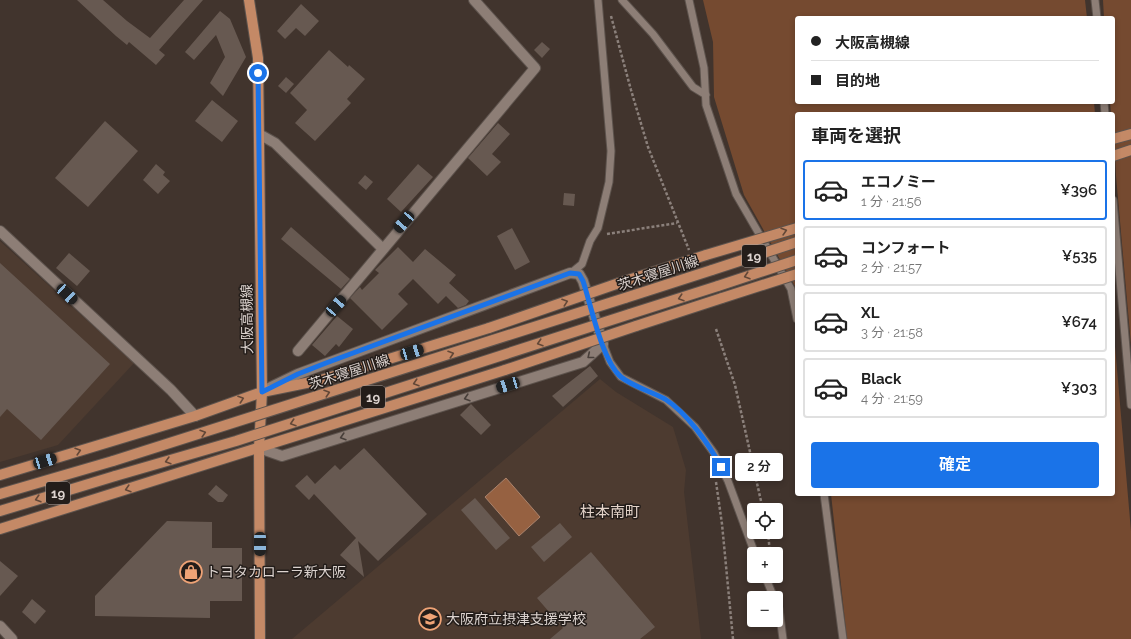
<!DOCTYPE html>
<html lang="ja">
<meta charset="utf-8">
<style>
body{margin:0;font-family:Raleway,"Noto Sans JP",sans-serif;background:#f6f6f6;color:#222;height:100vh;display:flex;flex-direction:column;font-size:15px;white-space:nowrap}
*{box-sizing:border-box;margin:0}
p{font-size:13px;color:#767676}
.icon{flex:none;width:22px;height:22px;fill:none;stroke:currentColor;stroke-width:2;stroke-linecap:round;stroke-linejoin:round}
.map{position:relative;flex:1;overflow:hidden}
.details{position:absolute;left:795px;top:112px;width:320px;height:384px;display:flex;flex-direction:column;background:#fff;border-radius:4px;box-shadow:0 2px 6px #0003}
.details>*{flex:none}
.guide{position:absolute;left:795px;top:16px;width:320px;height:88px;border-radius:4px;box-shadow:0 2px 6px #0003;display:grid;align-content:center;height:88px;padding:0 16px;background:#fff}
.tools{position:absolute;left:747px;top:503px;display:grid;gap:8px}
.tools a{display:grid;place-items:center;width:36px;height:36px;border-radius:4px;background:#fff;box-shadow:0 2px 6px #0003;font-size:20px}
.end{position:absolute;width:18px;height:18px;margin:-9px;border:5px solid #1a73e8;background:#fff;box-shadow:0 0 0 2px #fff}
.from{border-radius:50%}
.bubble{position:absolute;height:28px;border-radius:4px;background:#fff;box-shadow:0 2px 6px #0003;font-size:13px;font-weight:600;line-height:28px;text-align:center}
.car{position:absolute;width:12px;height:24px;margin:-12px -6px;border-radius:5px;box-shadow:0 0 3px 1px #0007;background:linear-gradient(#222 24%,#8ab4d8 0 40%,#222 0 76%,#8ab4d8 0 86%,#222 0)}
.guide b{display:flex;align-items:center;gap:14px;height:38px;font-size:15px}
.guide b+b{border-top:1px solid #e0e0e0}
.guide i{width:10px;height:10px;background:#222}
ul{padding:0;list-style:none}
li{display:flex;align-items:center;gap:12px;height:60px;margin:0 8px 6px;padding:0 8px;border:2px solid #e0e0e0;border-radius:4px}
li div{flex:1}
li b{display:block;font-size:15px}
li em{font-style:normal;font-weight:600}
li.on{border-color:#1a73e8}
li>.icon{width:36px;height:36px;stroke-width:1.5}
h2{padding:0 16px;font-size:18px;line-height:48px}
.button{display:flex;gap:8px;margin-top:auto;padding:8px 16px}
.button a{flex:1;height:46px;border-radius:4px;background:#1a73e8;color:#fff;font-size:16px;font-weight:600;line-height:46px;text-align:center}
.map>svg:first-child{display:block}
.built{fill:#4d3b30}
.green{fill:#754a30}
.water{fill:#966141;stroke:#ab836c}
.building{fill:#675951}
.lines{fill:none;stroke-linecap:round;stroke-linejoin:round}
.service-casing{stroke:#5d534d;stroke-width:9}
.minor-casing{stroke:#5d534d;stroke-width:12}
.primary-casing{stroke:#5d534d;stroke-width:12}
.path{stroke:#8b807b;stroke-width:2.5;stroke-dasharray:3 2;stroke-linecap:butt}
.service{stroke:#8d7e76;stroke-width:7}
.minor{stroke:#8d7e76;stroke-width:10}
.primary{stroke:#c48966;stroke-width:10}
.primary-bridge-casing{stroke:#5d534d;stroke-width:12;stroke-linecap:butt}
.primary-bridge{stroke:#c48966;stroke-width:10}
.oneway{stroke:#634838}
.oneway2{stroke:#483f3a}
.route{stroke:#1a73e8;stroke-width:5}
.labels{text-anchor:middle;dominant-baseline:central;stroke-width:3;stroke-linejoin:round;paint-order:stroke}
.shield{fill:#231d1a;stroke:#a49c99;stroke-width:1}
.shield-label{font-size:13px;font-weight:bold;fill:#dcd3cf}
.street-label{font-size:14px;fill:#dcd3cf;stroke:#231d1a}
.poi-label{font-size:14px;fill:#dcd3cf;stroke:#231d1a;text-anchor:start}
.neighbourhood-label{font-size:15px;fill:#e2d2c8;stroke:#231d1a}
</style>
<div class="map">
<svg width="1131" height="639" viewBox="0 0 1131 639">
<rect width="100%" height="100%" fill="#41342d"/>
<g class="built">
<polygon points="0,241 134,363 58,445 0,462"/>
<polygon points="600,379 616,392 673,427 686,470 684,492 701,639 292,639"/>
</g>
<g class="green">
<polygon points="703,0 1085,0 1087,18 797,18 797,102 1094,102 1095,114 797,114 797,290 744,195 714,97 713,42"/>
<polygon points="1103,0 1131,0 1131,345 1116,176 1113,114 1111,114 1110,102 1113,102 1113,18 1104,18"/>
<polygon points="1113,323 1131,531 1131,639 847,639 831,494 1113,494"/>
</g>
<polygon class="water" points="506,478 540,517 519,536 485,497"/>
<g class="building">
<polygon points="77,0 103,0 127,21 150,38 184,0 203,0 159,50 165,55 156,65 129,42 127,45 116,36"/>
<polygon points="301,4 319,21 305,36 296,28 285,39 277,31"/>
<polygon points="220,11 230,19 246,57 223,96 210,83 225,57 216,35 194,60 185,52"/>
<polygon points="542,42 550,49 542,58 534,50"/>
<polygon points="329,50 348,67 349,65 365,79 347,99 351,103 315,141 295,123 307,110 290,93"/>
<polygon points="286,77 294,84 286,93 278,86"/>
<polygon points="212,100 238,121 222,142 195,121"/>
<polygon points="105,121 138,151 88,207 55,178"/>
<polygon points="498,123 510,134 492,154 501,162 487,176 468,158"/>
<polygon points="156,164 165,172 163,175 170,181 158,194 143,180"/>
<polygon points="418,164 433,177 401,212 387,199"/>
<polygon points="365,175 373,182 366,190 358,183"/>
<polygon points="564,193 575,194 574,206 563,205"/>
<polygon points="291,227 350,279 341,289 281,239"/>
<polygon points="512,228 530,262 515,270 497,236"/>
<polygon points="398,247 413,262 425,249 456,275 449,283 469,301 466,305 458,308 446,296 438,304 413,279 398,294 408,304 382,330 350,298 360,287 362,290 379,273 375,270"/>
<polygon points="69,253 90,271 77,286 56,268"/>
<polygon points="0,263 110,364 41,440 7,409 0,417"/>
<polygon points="337,316 353,329 339,347 336,344 325,356 312,345"/>
<polygon points="590,366 598,376 563,407 552,396"/>
<polygon points="471,404 491,425 481,435 460,415"/>
<polygon points="364,448 427,514 378,561 358,541 364,577 340,555 356,538 314,494 309,500 295,486 307,475 315,484 335,465 340,470"/>
<polygon points="216,485 228,495 223,502 218,502 208,494"/>
<polygon points="475,498 510,538 496,550 461,510"/>
<polygon points="167,521 212,522 212,548 242,548 242,601 210,601 210,618 95,616 95,596"/>
<polygon points="560,523 572,537 544,562 531,547"/>
<polygon points="591,552 655,627 640,639 550,639 563,628 537,598"/>
<polygon points="0,561 18,576 0,596"/>
<polygon points="32,599 46,611 35,624 22,612"/>
</g>
<g class="lines">
<g class="service-casing">
<g id="service">
<polyline points="622,0 653,34 693,87 706,95"/>
<polyline points="689,0 704,68 706,105 736,194 791,289 797,319"/>
<polyline points="1095,0 1097,18"/>
<polyline points="1104,102 1105,114"/>
<polyline points="1113,200 1131,405"/>
<polyline points="571,273 582,264 590,241 598,228 609,182 611,151 598,0"/>
<polyline points="603,344 610,362 621,377 666,400 695,427 714,453 728,481 755,554"/>
<polyline points="824,494 843,639"/>
<polyline points="765,576 774,598"/>
<polyline points="776,602 779,609 783,639"/>
</g>
</g>
<g class="minor-casing">
<g id="minor">
<polyline points="259,134 275,143 383,249"/>
<polyline points="0,231 171,390 195,416"/>
<polyline points="298,351 535,68 474,0"/>
<polyline points="259,448 282,456 583,362 603,344 583,281 579,274 570,273 298,374 267,389"/>
<polyline points="0,626 12,639"/>
</g>
</g>
<g class="primary-casing">
<g id="primary">
<polyline points="249,0 258,58 262,392 259,448 260,639"/>
<polyline points="1113,139 1131,134"/>
<polyline points="1113,156 1131,150"/>
<polyline points="619,283 706,255"/>
<polyline points="625,298 712,270"/>
<polyline points="630,314 718,286"/>
<polyline points="636,326 722,298"/>
<polyline points="0,475 195,416 262,392 321,380 489,328"/>
<polyline points="0,494 113,461"/>
<polyline points="0,511 115,476"/>
<polyline points="0,529 505,370"/>
</g>
</g>
<g class="path">
<polyline points="611,16 631,90 648,147 689,250"/>
<polyline points="607,234 677,223"/>
<polyline points="716,329 735,385 763,510"/>
<polyline points="716,482 722,524 733,639"/>
<polyline points="768,532 770,554"/>
</g>
<use href="#service" class="service"/>
<use href="#minor" class="minor"/>
<use href="#primary" class="primary"/>
<g class="primary-bridge-casing">
<g id="primary-bridge">
<polyline points="706,255 797,228"/>
<polyline points="712,270 797,242"/>
<polyline points="718,286 797,260"/>
<polyline points="722,298 797,274"/>
<polyline points="489,328 619,283"/>
<polyline points="505,370 636,326"/>
<polyline points="113,461 625,298"/>
<polyline points="115,476 236,441 630,314"/>
</g>
</g>
<use href="#primary-bridge" class="primary-bridge"/>
</g>
<defs><path id="oneway-chevron" d="M-2-3.5L2.5 0L-2 3.5" fill="none" stroke-width="1.6" stroke-linecap="round" stroke-linejoin="round"/></defs>
<g class="oneway">
<use href="#oneway-chevron" transform="translate(784 231) rotate(-16)"/>
<use href="#oneway-chevron" transform="translate(747 276) rotate(162)"/>
<use href="#oneway-chevron" transform="translate(681 298) rotate(162)"/>
<use href="#oneway-chevron" transform="translate(565 302) rotate(-19)"/>
<use href="#oneway-chevron" transform="translate(540 343) rotate(162)"/>
<use href="#oneway-chevron" transform="translate(451 354) rotate(-18)"/>
<use href="#oneway-chevron" transform="translate(416 383) rotate(162)"/>
<use href="#oneway-chevron" transform="translate(327 393) rotate(-18)"/>
<use href="#oneway-chevron" transform="translate(241 399) rotate(-19)"/>
<use href="#oneway-chevron" transform="translate(293 423) rotate(162)"/>
<use href="#oneway-chevron" transform="translate(203 433) rotate(-17)"/>
<use href="#oneway-chevron" transform="translate(78 451) rotate(-17)"/>
<use href="#oneway-chevron" transform="translate(168 461) rotate(164)"/>
<use href="#oneway-chevron" transform="translate(128 489) rotate(163)"/>
<use href="#oneway-chevron" transform="translate(38 499) rotate(163)"/>
</g>
<g class="oneway2">
<use href="#oneway-chevron" transform="translate(590 356) rotate(141)"/>
<use href="#oneway-chevron" transform="translate(467 398) rotate(163)"/>
<use href="#oneway-chevron" transform="translate(343 437) rotate(163)"/>
</g>
<g class="lines">
<path class="route" d="M258 73 262 392 298 374 326 363 570 273 579 274 583 281C591 305 602 361 621 377 632 386 652 392 665 399 687 413 709 444 721 467"/>
</g>
<defs>
<g id="shop-ring" transform="scale(1.15)"><circle r="9.5" fill="#231d1a" stroke="#efa376" stroke-width="1.5"/><path d="M-5-2.5h2.3a2.7 3.5 0 0 1 5.4 0H5L5.5 6h-11ZM-1.5-2.5h3a1.5 2.3 0 0 0-3 0Z" fill="#efa376"/></g>
<g id="school-ring" transform="scale(1.15)"><circle r="9.5" fill="#231d1a" stroke="#efa376" stroke-width="1.5"/><path d="M0-5L7-2L0 1L-7-2ZM-4 1L0 2.5L4 1V4Q0 6-4 4Z" fill="#efa376"/></g>
</defs>
<g fill-rule="evenodd">
<use href="#shop-ring" x="191" y="572"/>
<use href="#school-ring" x="430" y="619"/>
</g>
<g class="labels">
<g class="shield">
<rect x="742" y="245" width="24" height="22" rx="3"/>
<rect x="361" y="386" width="24" height="22" rx="3"/>
<rect x="46" y="482" width="24" height="22" rx="3"/>
</g>
<g class="shield-label">
<text x="754" y="256">19</text>
<text x="373" y="397">19</text>
<text x="58" y="493">19</text>
</g>
<g class="street-label">
<text transform="translate(658 273) rotate(-18)">茨木寝屋川線</text>
<text transform="translate(247 319) rotate(-91)">大阪高槻線</text>
<text transform="translate(349 372) rotate(-18)">茨木寝屋川線</text>
</g>
<g class="poi-label">
<text x="206" y="572">トヨタカローラ新大阪</text>
<text x="446" y="619">大阪府立摂津支援学校</text>
</g>
<g class="neighbourhood-label">
<text x="610" y="512">柱本南町</text>
</g>
</g>
</svg>
<div class="tools">
<a><svg class="icon" aria-label="locate" viewBox="0 0 24 24"><circle cx="12" cy="12" r="6"/><path d="M12 2v4M12 18v4M2 12h4M18 12h4"/></svg></a>
<a>+</a>
<a>−</a>
</div>
<i class="end from" style="left:258px;top:73px"></i>
<i class="end" style="left:721px;top:467px"></i>
<div class="bubble" style="left:735px;top:453px;width:48px">2 分</div>
<i class="car" style="left:404px;top:222px;rotate:221deg"></i>
<i class="car" style="left:67px;top:294px;rotate:133deg"></i>
<i class="car" style="left:336px;top:306px;rotate:41deg"></i>
<i class="car" style="left:412px;top:352px;rotate:73deg"></i>
<i class="car" style="left:508px;top:385px;rotate:253deg"></i>
<i class="car" style="left:45px;top:461px;rotate:73deg"></i>
<i class="car" style="left:260px;top:544px;rotate:180deg"></i>
<div class="guide">
<b><i class="from"></i>大阪高槻線</b>
<b><i></i>目的地</b>
</div>
<section class="details">
<h2>車両を選択</h2>
<ul>
<li class="on"><svg class="icon" aria-label="car" viewBox="0 0 24 24"><path d="M5 17H2v-5l4-1 3-4h7l3 4 3 1v5h-3M9 17h6M6 11h13"/><circle cx="7" cy="17" r="2"/><circle cx="17" cy="17" r="2"/></svg><div><b>エコノミー</b><p>1 分 · 21:56</p></div><em>¥396</em></li>
<li><svg class="icon" aria-label="car" viewBox="0 0 24 24"><path d="M5 17H2v-5l4-1 3-4h7l3 4 3 1v5h-3M9 17h6M6 11h13"/><circle cx="7" cy="17" r="2"/><circle cx="17" cy="17" r="2"/></svg><div><b>コンフォート</b><p>2 分 · 21:57</p></div><em>¥535</em></li>
<li><svg class="icon" aria-label="car" viewBox="0 0 24 24"><path d="M5 17H2v-5l4-1 3-4h7l3 4 3 1v5h-3M9 17h6M6 11h13"/><circle cx="7" cy="17" r="2"/><circle cx="17" cy="17" r="2"/></svg><div><b>XL</b><p>3 分 · 21:58</p></div><em>¥674</em></li>
<li><svg class="icon" aria-label="car" viewBox="0 0 24 24"><path d="M5 17H2v-5l4-1 3-4h7l3 4 3 1v5h-3M9 17h6M6 11h13"/><circle cx="7" cy="17" r="2"/><circle cx="17" cy="17" r="2"/></svg><div><b>Black</b><p>4 分 · 21:59</p></div><em>¥303</em></li>
</ul>
<div class="button"><a>確定</a></div>
</section>
</div>
